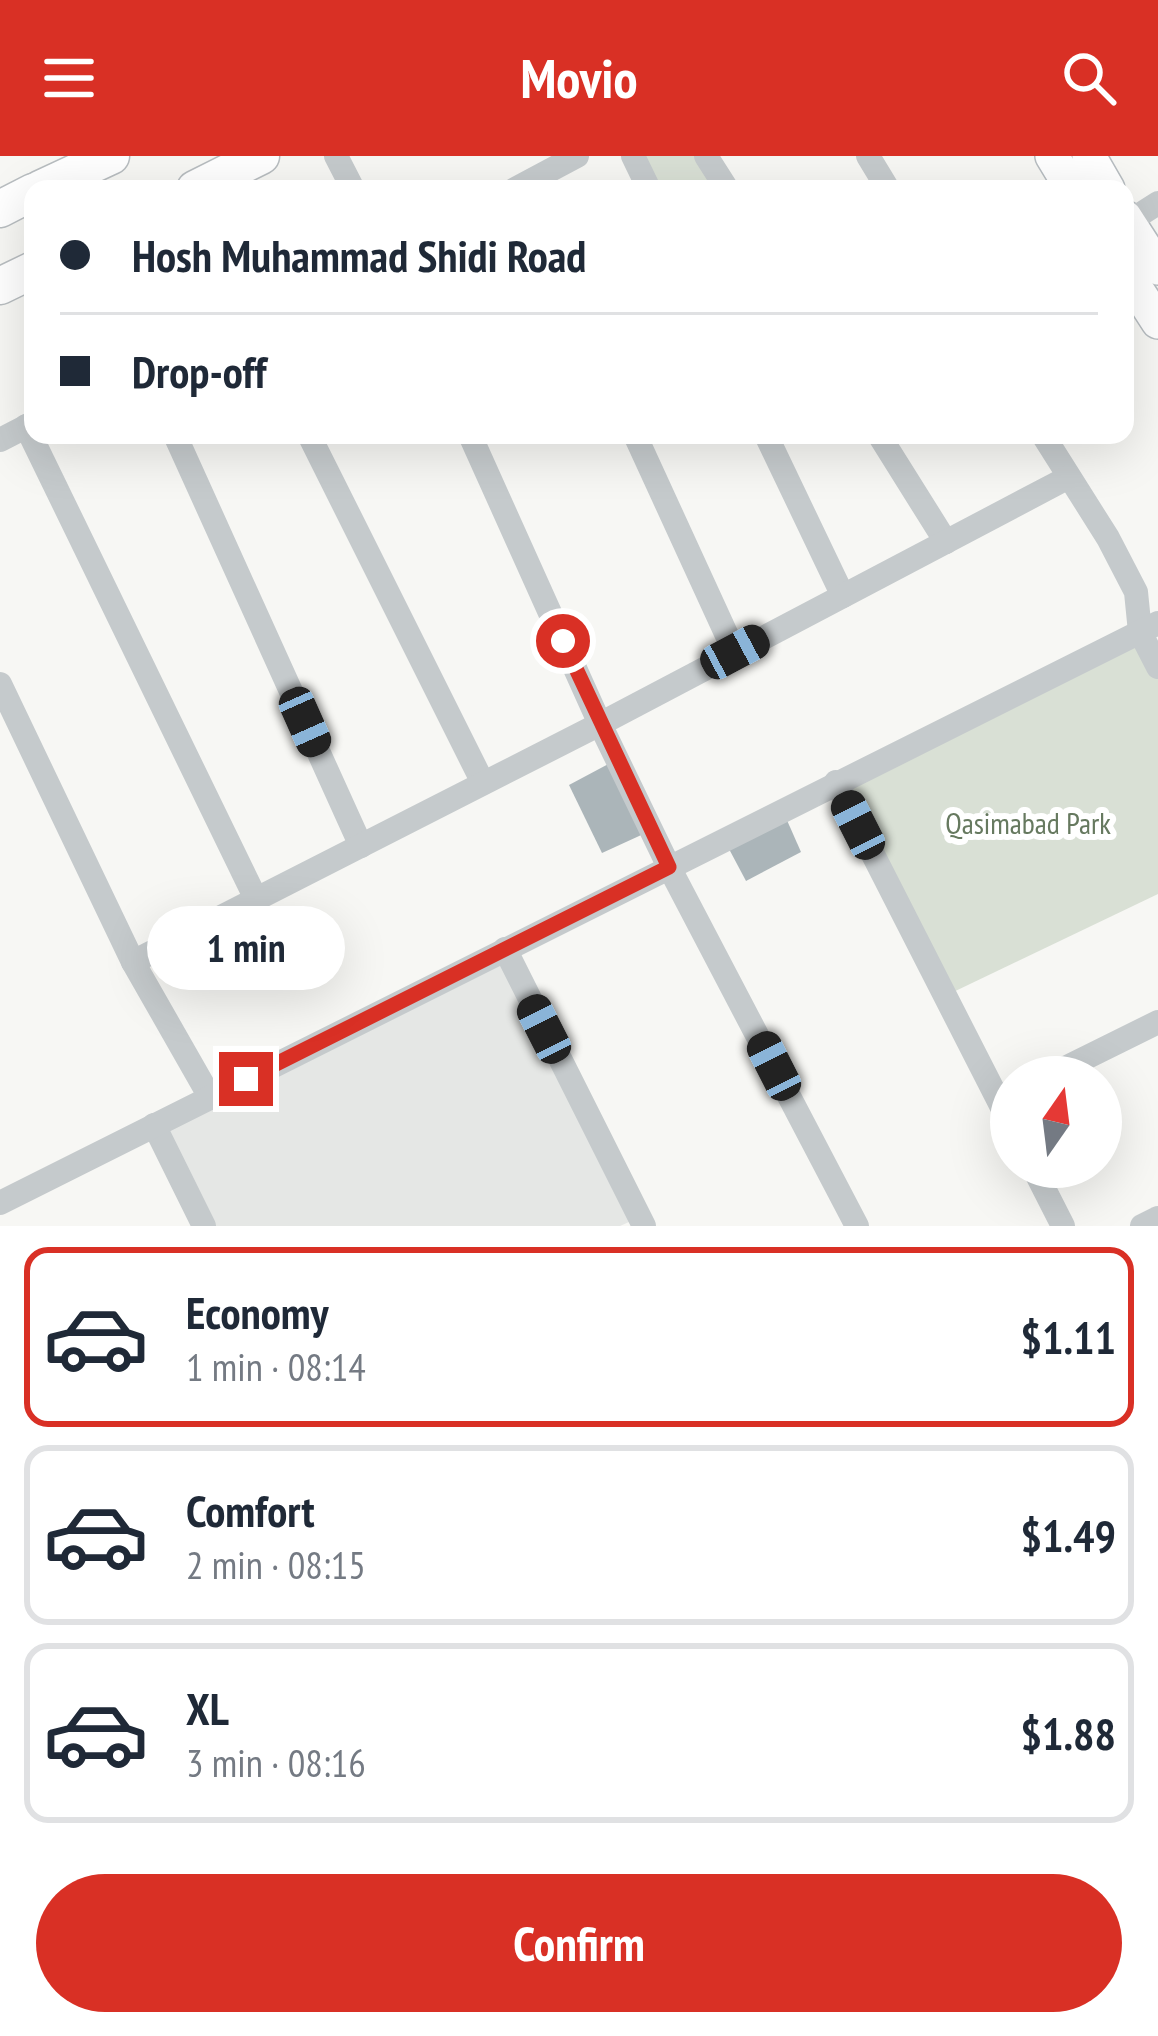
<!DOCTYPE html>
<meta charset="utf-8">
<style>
body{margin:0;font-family:"PT Sans Narrow",sans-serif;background:#f2f2f3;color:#1f2937;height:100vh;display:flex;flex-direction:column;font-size:45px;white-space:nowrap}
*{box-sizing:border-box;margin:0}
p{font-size:39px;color:#747a83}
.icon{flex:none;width:66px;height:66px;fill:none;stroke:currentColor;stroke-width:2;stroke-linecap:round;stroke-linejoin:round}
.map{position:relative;height:1070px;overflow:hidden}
.panel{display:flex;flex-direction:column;background:#fff;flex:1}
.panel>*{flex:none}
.guide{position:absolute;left:24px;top:24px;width:1110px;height:264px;border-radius:24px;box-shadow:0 12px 48px #0002;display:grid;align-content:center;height:264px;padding:0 36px;background:#fff}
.needle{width:78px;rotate:14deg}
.fabs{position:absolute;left:990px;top:900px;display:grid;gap:24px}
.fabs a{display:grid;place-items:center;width:132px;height:132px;border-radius:50%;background:#fff;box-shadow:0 12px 48px #0002;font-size:60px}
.end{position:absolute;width:54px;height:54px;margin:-27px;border:15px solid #d93025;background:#fff;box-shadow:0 0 0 6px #fff}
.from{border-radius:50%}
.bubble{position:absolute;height:84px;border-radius:42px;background:#fff;box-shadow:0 12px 48px #0002;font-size:39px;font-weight:800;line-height:84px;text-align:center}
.car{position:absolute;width:36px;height:72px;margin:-36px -18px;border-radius:15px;box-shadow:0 0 9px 3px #0007;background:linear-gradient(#222 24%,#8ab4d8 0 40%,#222 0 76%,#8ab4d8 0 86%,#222 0)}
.guide b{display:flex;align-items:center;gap:42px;height:114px;font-size:45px}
.guide b+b{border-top:3px solid #e0e1e3}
.guide i{width:30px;height:30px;background:#1f2937}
ul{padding:21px 0 0;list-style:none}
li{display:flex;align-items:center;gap:36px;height:180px;margin:0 24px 18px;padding:0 12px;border:6px solid #e0e1e3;border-radius:24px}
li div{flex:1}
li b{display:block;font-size:45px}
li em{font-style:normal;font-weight:800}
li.on{border-color:#d93025}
li>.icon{width:108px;height:108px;stroke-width:1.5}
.primary-button{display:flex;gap:24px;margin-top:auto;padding:24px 36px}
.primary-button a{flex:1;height:138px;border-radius:72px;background:#d93025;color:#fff;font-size:48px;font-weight:800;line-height:138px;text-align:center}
header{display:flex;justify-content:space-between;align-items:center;height:156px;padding:0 36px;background:#d93025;color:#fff;font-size:54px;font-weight:800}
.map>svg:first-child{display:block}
.built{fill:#e5e7e5}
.green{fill:#d9e0d5}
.building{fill:#abb5b9}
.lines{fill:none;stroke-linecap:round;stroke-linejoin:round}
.secondary-casing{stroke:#b7bdc1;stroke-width:36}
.primary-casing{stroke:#b8bdc0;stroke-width:39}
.minor{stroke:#c5cacc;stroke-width:24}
.secondary{stroke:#fff;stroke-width:33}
.primary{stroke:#fff;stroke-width:36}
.route{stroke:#d93025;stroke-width:15}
.labels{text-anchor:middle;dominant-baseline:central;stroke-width:12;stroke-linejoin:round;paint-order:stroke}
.park-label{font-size:30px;fill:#66795f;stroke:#fff}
</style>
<header><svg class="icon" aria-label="menu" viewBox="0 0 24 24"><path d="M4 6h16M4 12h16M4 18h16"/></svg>Movio<svg class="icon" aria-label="search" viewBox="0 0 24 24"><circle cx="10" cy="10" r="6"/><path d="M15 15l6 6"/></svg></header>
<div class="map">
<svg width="1158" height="1070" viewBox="0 0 1158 1070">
<rect width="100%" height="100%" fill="#f7f7f4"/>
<polygon class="built" points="505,793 640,1061 620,1070 204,1070 154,969"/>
<g class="green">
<polygon points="633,0 706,0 727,33 649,33"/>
<polygon points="1140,476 1158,511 1158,738 945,840 836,626"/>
</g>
<g class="building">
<polygon points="614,605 650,675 602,697 569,629"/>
<polygon points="786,662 801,696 746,725 729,693"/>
</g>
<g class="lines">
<g class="secondary-casing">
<g id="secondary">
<polyline points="1052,0 1072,33"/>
<polyline points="1089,0 1108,33"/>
<polyline points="1125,61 1158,112"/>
<polyline points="1125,115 1158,166"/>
</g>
</g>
<g class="primary-casing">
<g id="primary">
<polyline points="40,33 111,0"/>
<polyline points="195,33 261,0"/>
<polyline points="0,53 33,36"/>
<polyline points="0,130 33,114"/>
</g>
</g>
<g class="minor">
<polyline points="336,0 353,33"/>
<polyline points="633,0 649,33"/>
<polyline points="706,0 727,33"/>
<polyline points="868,0 888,33"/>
<polyline points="515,33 577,0"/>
<polyline points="1125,68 1158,47"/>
<polyline points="26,270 256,743"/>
<polyline points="175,279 361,690"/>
<polyline points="309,279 483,627"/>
<polyline points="470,279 600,568 669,711 857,1070"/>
<polyline points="635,279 735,497"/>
<polyline points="766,279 843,440"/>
<polyline points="879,279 946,386"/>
<polyline points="1043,279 1108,382 1136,436 1140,476 1158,511"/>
<polyline points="0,284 33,267"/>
<polyline points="0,528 133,806 210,941"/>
<polyline points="836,626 1011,969"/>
<polyline points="505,793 644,1070"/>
<polyline points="133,806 600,568 1069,321"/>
<polyline points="1047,921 1158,866"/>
<polyline points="154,969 204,1070"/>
<polyline points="1033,1011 1063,1070"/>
<polyline points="0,1047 1158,467"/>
<polyline points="1142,1070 1158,1062"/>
</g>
<use href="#secondary" class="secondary"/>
<use href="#primary" class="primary"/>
</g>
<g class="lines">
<polyline class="route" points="246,923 669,711 563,485"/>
</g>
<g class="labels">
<g class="park-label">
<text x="1028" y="666">Qasimabad Park</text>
</g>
</g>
</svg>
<div class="fabs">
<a><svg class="needle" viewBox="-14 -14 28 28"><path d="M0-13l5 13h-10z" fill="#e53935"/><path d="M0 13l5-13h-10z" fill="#747a83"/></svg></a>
</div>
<i class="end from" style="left:563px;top:485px"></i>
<i class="end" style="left:246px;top:923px"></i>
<div class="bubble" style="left:147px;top:750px;width:198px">1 min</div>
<i class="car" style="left:735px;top:496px;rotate:62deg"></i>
<i class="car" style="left:305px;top:566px;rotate:156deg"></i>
<i class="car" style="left:858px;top:669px;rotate:333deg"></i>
<i class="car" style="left:544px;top:873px;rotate:333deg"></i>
<i class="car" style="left:774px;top:910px;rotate:333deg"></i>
<div class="guide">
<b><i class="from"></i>Hosh Muhammad Shidi Road</b>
<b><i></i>Drop-off</b>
</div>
</div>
<section class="panel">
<ul>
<li class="on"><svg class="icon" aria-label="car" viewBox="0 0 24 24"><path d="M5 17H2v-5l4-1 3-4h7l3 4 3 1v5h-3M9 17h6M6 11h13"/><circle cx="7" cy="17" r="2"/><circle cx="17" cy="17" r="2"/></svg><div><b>Economy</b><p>1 min · 08:14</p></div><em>$1.11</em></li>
<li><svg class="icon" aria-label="car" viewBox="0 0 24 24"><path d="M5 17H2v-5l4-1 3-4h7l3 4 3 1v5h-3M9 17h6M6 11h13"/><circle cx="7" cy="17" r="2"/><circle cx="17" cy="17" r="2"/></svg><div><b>Comfort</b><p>2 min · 08:15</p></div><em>$1.49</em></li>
<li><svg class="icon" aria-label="car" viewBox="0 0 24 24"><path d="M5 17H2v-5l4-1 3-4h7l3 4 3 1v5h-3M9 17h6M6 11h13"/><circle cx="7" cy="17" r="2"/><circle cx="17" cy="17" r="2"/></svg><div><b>XL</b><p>3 min · 08:16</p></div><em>$1.88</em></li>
</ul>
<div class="primary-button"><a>Confirm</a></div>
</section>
